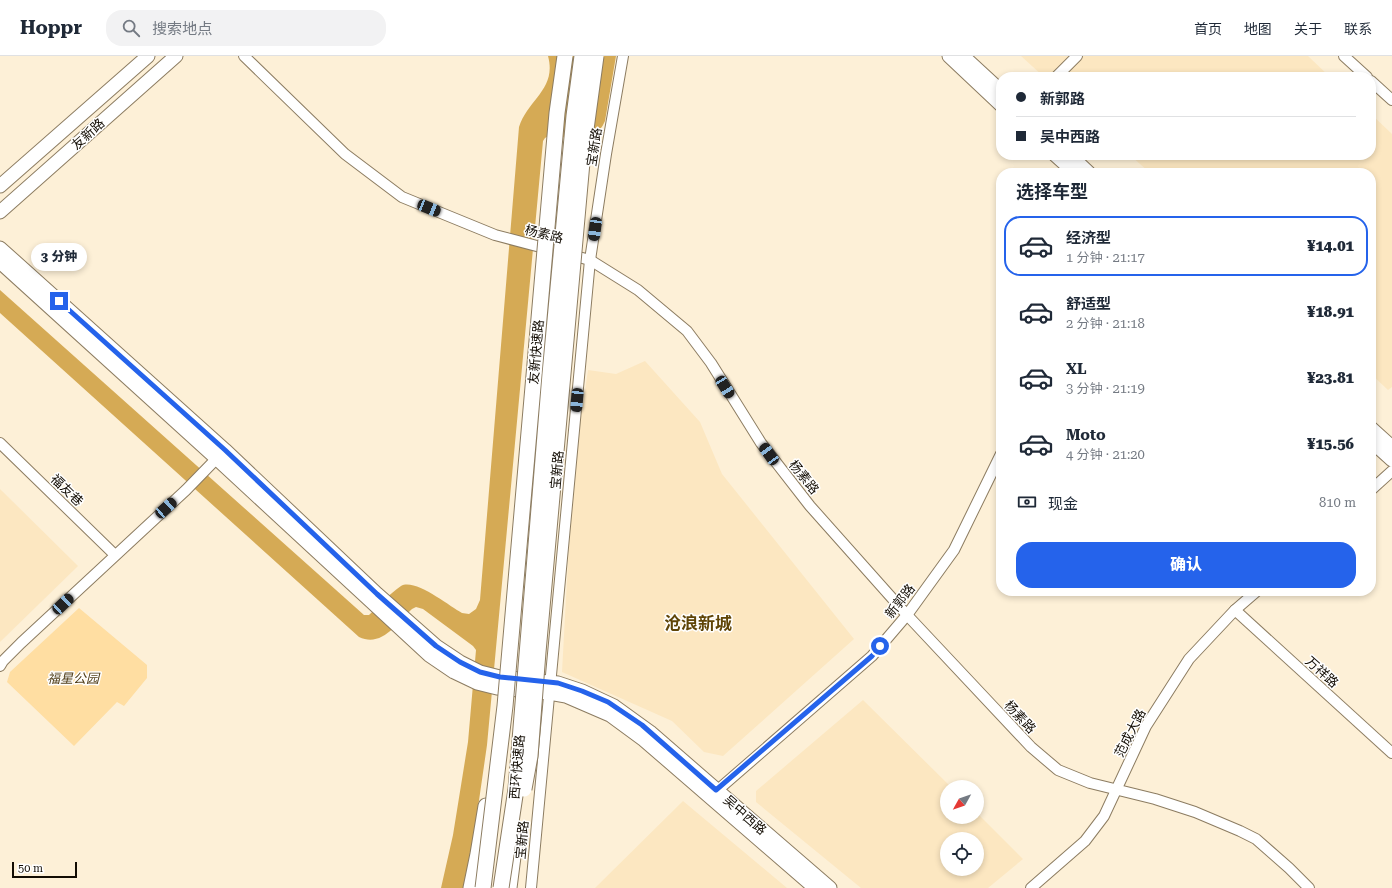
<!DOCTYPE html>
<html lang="zh">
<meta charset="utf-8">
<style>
body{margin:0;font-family:"Roboto Serif","Noto Sans SC",serif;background:#f2f2f3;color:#1f2937;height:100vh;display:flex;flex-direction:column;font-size:15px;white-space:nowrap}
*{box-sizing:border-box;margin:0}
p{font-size:13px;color:#747a83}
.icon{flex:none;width:22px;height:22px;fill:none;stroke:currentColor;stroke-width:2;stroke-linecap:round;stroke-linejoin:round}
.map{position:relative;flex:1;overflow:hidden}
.panel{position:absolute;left:996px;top:112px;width:380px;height:428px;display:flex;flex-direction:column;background:#fff;border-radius:16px;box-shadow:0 2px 6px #0003}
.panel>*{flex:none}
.top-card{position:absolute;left:996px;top:16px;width:380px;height:88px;border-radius:16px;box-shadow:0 2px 6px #0003;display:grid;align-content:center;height:88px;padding:0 20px;background:#fff}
.needle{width:26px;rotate:230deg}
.controls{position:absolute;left:940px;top:724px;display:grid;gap:8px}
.controls a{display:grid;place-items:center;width:44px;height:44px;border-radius:50%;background:#fff;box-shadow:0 2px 6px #0003;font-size:20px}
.scale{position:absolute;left:12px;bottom:10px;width:65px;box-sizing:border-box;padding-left:4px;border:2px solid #120c03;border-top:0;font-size:11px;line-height:14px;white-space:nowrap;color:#120c03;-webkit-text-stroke:3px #fff;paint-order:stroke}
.end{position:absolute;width:18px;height:18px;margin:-9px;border:5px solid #2563eb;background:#fff;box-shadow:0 0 0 2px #fff}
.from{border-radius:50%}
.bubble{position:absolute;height:28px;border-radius:14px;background:#fff;box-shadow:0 2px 6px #0003;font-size:13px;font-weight:800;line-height:28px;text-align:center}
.car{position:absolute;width:12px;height:24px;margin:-12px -6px;border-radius:5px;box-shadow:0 0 3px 1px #0007;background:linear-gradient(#222 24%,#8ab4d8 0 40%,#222 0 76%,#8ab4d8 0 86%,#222 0)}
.top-card b{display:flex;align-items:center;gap:14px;height:38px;font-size:15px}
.top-card b+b{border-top:1px solid #e0e1e3}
.top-card i{width:10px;height:10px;background:#1f2937}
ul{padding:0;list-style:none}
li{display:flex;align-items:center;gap:12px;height:60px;margin:0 8px 6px;padding:0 12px;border:2px solid transparent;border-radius:16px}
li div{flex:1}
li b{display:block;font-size:15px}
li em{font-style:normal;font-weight:800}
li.active{border-color:#2563eb}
li>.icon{width:36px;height:36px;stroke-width:1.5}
h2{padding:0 20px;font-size:18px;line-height:48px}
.pay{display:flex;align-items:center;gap:10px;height:44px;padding:0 20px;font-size:15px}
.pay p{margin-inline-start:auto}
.primary-button{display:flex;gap:8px;margin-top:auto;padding:8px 20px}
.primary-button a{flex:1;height:46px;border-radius:16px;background:#2563eb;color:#fff;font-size:16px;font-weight:800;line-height:46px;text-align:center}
header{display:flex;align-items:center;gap:24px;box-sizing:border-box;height:56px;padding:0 20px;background:#fff;border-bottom:1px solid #e0e1e3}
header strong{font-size:19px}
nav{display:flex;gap:22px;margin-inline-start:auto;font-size:14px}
.search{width:280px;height:36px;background:#f2f2f3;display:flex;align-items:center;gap:10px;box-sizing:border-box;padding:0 14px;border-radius:16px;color:#747a83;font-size:15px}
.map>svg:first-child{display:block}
.built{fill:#fce7c1;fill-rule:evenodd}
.green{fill:#ffdea2}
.water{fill:#d5aa55}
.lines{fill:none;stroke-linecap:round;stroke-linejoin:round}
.minor-casing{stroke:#8c7c61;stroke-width:12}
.major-casing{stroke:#8c7c61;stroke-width:15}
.highway-casing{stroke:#8c7c61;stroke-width:17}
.minor{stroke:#fff;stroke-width:10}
.major{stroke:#fff;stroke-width:13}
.highway{stroke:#fff;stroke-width:15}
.highway-bridge-casing{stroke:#8c7c61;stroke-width:17;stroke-linecap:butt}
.highway-bridge{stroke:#fff;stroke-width:15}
.route{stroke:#2563eb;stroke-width:5}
.labels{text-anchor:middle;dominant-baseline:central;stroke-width:3;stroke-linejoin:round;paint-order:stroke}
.street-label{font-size:13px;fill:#120c03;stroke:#fff}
.park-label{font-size:13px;font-style:italic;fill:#513f1a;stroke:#fff}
.district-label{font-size:17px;font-weight:bold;fill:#5f4507;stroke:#fff}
</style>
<header>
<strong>Hoppr</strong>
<div class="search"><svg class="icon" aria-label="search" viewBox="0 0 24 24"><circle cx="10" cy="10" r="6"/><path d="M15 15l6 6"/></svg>搜索地点</div>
<nav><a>首页</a><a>地图</a><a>关于</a><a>联系</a></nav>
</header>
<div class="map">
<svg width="1392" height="832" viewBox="0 0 1392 832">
<rect width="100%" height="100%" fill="#fdf0d7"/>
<g class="built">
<polygon points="1021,0 1308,0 1330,21 1044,21"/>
<polygon points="1371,58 1392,78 1392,331 1388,334 1371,318 1371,117 1150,117 1130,99 1371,99"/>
<polygon points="645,305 700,366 722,418 854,583 723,700 704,696 672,665 562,616 573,414 588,314 616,318"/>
<polygon points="0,433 78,510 0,586"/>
<path d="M863 644 951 731H947V761H977V757L1023 803 988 832H861L756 746V735ZM947 783H977V813H947Z"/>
<polygon points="683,745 787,832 595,832"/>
</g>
<polygon class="green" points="79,552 147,609 147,622 124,650 117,646 74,690 7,626 10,616"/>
<path class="water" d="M548 0H616L605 65C595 89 570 82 550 79L545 82 543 85 487 689 473 786 463 832H441L453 779 468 686 476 594 473 590 423 553 416 551 412 553C397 567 382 592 359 581L0 257V234L364 559H369C379 550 389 538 401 530 415 522 449 550 462 557L469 558 476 553 480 544 519 71C528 43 557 33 548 0Z"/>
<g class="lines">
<g class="minor-casing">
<g id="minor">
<polyline points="244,0 345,98 402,141 495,179 590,204 638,234 687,275 711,307 761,387 810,450 907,559 1031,691 1058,714 1090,727 1155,743 1195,756 1240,775 1256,783 1289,812 1309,832"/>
<polyline points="1344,0 1367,21"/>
<polyline points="1056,21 1077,0"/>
<polyline points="1371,25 1392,44"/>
<polyline points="0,387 115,499"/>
<polyline points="1371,434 1392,415"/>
<polyline points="1235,554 1392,697"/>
<polyline points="0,610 3,605 21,587 186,434 221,398"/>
<polyline points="712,739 872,600 907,559 954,494 1001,398"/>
<polyline points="531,832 590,204 606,98 623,0"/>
<polyline points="1031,832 1085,785 1104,760 1146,670 1189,603 1235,554 1257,535"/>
</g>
</g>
<g class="major-casing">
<g id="major">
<polyline points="949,0 1001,49"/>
<polyline points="963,0 1001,35"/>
<polyline points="1055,99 1075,117"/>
<polyline points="1070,99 1089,117"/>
<polyline points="0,130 148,0"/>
<polyline points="0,156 176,0"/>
<polyline points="0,192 225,394 377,538 436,590 460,606 480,616 500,621 558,627 582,635 614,650 650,676 830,832"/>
<polyline points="0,206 217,403 429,599 454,616 477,627 497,632 549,637 566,640 610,659 644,684 815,832"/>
<polyline points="1371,372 1392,391"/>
<polyline points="1371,385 1392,404"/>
</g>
</g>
<g class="highway-casing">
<g id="highway">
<polyline points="471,832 478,798 486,750"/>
<polyline points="509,832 515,785"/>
</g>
</g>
<use href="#minor" class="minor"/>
<use href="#major" class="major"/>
<use href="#highway" class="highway"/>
<g class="highway-bridge-casing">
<g id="highway-bridge">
<polyline points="524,733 530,700 538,596 583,95 596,0"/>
<polyline points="483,832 505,650 557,57 565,0"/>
<polyline points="501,832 516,733 550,318 574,60 582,0"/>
</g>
</g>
<use href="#highway-bridge" class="highway-bridge"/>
</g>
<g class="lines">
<polyline class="route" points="59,245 225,394 377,538 436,590 460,606 480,616 500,621 558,627 582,635 608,646 642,669 716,734 872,600 880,590"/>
</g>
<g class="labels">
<g class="street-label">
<text transform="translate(88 78) rotate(-42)">友新路</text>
<text transform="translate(594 91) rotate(-81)">宝新路</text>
<text transform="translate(544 178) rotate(14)">杨素路</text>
<text transform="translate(536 296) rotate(-85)">友新快速路</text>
<text transform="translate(557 414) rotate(-85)">宝新路</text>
<text transform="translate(804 421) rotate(51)">杨素路</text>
<text transform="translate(67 434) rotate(44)">福友巷</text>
<text transform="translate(900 545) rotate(-52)">新郭路</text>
<text transform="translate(1322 616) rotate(42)">万祥路</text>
<text transform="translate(1020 661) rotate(47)">杨素路</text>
<text transform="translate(1130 677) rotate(-63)">范成大路</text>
<text transform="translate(517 711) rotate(-85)">西环快速路</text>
<text transform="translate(745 759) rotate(41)">吴中西路</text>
<text transform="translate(522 784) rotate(-85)">宝新路</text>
</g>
<g class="park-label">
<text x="73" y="622">福星公园</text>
</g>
<g class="district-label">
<text x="698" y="567">沧浪新城</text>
</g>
</g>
</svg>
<div class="controls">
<a><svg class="needle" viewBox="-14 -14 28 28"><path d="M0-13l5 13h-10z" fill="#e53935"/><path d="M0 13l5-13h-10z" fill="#747a83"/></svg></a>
<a><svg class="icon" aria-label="locate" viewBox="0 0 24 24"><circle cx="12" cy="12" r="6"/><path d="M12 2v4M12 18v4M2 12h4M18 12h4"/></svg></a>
</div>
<div class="scale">50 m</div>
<i class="end from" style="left:880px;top:590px"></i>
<i class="end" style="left:59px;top:245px"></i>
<div class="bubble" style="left:31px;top:187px;width:56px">3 分钟</div>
<i class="car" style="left:429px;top:152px;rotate:112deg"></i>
<i class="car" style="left:595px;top:173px;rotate:188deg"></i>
<i class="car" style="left:725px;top:331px;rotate:148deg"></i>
<i class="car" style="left:577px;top:344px;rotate:185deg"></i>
<i class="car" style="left:769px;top:398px;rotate:324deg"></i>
<i class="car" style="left:166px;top:452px;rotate:48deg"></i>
<i class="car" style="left:63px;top:548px;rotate:47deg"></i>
<div class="top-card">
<b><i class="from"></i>新郭路</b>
<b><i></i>吴中西路</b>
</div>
<section class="panel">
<h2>选择车型</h2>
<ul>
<li class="active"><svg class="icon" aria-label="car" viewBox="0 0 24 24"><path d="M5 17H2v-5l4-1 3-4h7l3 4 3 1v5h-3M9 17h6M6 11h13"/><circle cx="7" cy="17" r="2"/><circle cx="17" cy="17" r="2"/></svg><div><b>经济型</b><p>1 分钟 · 21:17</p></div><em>¥14.01</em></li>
<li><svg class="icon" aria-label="car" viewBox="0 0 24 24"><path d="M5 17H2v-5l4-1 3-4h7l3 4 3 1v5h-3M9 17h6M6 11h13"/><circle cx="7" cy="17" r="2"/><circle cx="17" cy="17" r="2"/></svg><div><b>舒适型</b><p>2 分钟 · 21:18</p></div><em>¥18.91</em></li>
<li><svg class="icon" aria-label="car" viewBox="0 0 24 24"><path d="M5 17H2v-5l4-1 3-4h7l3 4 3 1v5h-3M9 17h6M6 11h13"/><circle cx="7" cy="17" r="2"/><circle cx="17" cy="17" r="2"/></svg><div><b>XL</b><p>3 分钟 · 21:19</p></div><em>¥23.81</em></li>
<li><svg class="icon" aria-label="car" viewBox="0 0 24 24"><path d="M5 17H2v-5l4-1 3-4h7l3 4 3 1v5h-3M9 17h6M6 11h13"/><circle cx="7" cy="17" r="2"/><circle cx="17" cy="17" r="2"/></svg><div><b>Moto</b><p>4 分钟 · 21:20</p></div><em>¥15.56</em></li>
</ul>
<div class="pay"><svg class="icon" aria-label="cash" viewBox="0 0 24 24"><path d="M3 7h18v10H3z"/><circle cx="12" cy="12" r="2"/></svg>现金<p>810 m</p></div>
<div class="primary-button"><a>确认</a></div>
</section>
</div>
